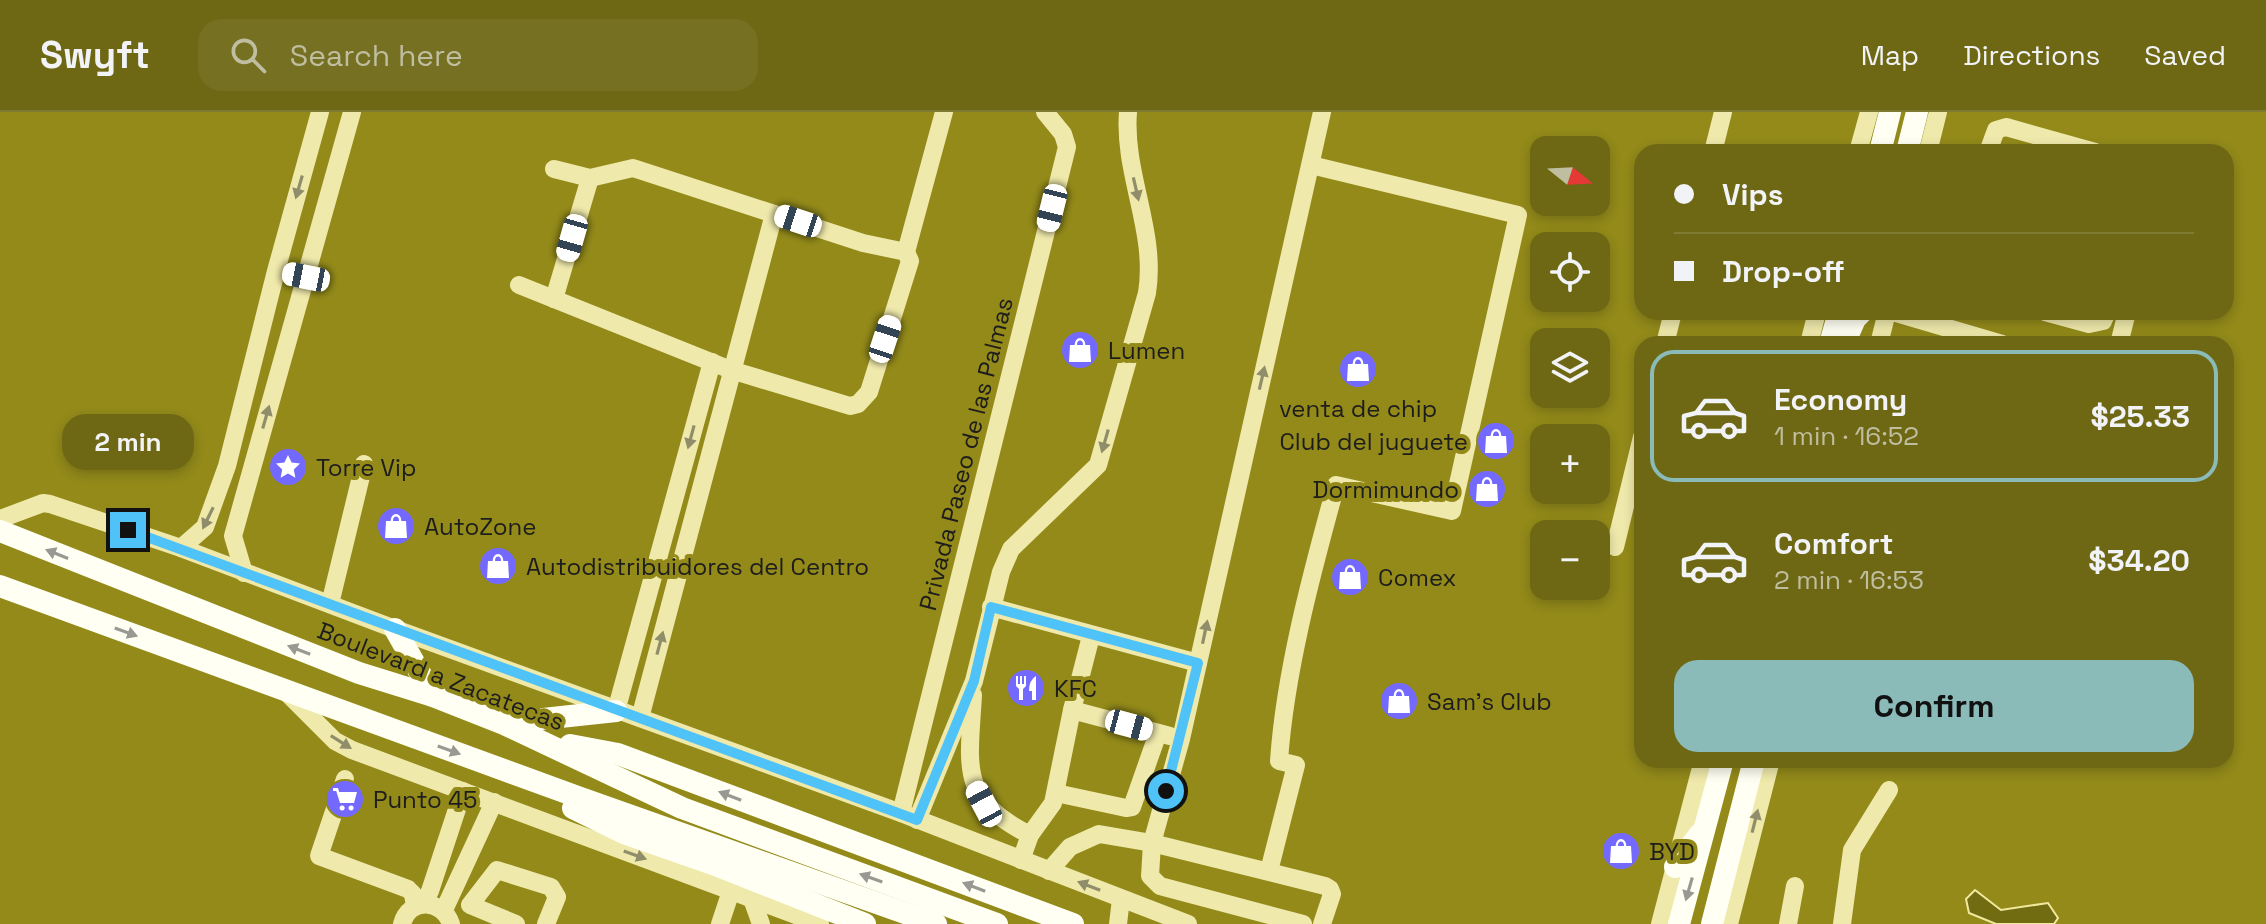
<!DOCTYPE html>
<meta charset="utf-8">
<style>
body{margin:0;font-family:"Space Grotesk",sans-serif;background:#767022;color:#f1f3f6;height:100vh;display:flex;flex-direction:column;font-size:30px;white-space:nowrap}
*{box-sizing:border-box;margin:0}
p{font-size:26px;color:#bfbea0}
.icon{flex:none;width:44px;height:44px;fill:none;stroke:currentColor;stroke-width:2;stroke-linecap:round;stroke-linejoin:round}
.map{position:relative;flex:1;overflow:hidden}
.panel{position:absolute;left:1634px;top:224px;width:600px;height:432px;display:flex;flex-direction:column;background:#6e6814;border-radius:24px;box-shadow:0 4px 12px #0003}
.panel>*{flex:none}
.banner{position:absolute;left:1634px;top:32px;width:600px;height:176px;border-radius:24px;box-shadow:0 4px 12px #0003;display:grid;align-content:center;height:176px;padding:0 40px;background:#6e6814}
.needle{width:52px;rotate:108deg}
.buttons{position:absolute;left:1530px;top:24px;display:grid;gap:16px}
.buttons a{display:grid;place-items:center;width:80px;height:80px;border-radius:16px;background:#6e6814;box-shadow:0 4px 12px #0003;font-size:40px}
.end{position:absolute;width:36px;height:36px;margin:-18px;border:10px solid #4fc3f7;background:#111;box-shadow:0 0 0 4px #111}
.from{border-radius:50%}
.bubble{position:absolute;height:56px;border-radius:24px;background:#6e6814;box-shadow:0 4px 12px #0003;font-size:26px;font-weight:700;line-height:56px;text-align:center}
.car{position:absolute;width:24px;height:48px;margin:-24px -12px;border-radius:10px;box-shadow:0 0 6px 2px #0007;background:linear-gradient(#fff 24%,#345 0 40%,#fff 0 76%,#345 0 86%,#fff 0)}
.banner b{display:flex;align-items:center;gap:28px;height:76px;font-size:30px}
.banner b+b{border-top:2px solid #807b34}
.banner i{width:20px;height:20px;background:#f1f3f6}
ul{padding:14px 0 0;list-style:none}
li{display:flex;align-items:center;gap:24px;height:132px;margin:0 16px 12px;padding:0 24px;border:4px solid transparent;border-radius:24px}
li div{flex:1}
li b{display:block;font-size:30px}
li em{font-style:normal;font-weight:700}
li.current{border-color:#8bbbb9}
li>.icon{width:72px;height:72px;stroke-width:1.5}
.button{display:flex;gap:16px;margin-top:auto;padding:16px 40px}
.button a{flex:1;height:92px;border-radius:24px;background:#8bbbb9;color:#111;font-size:32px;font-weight:700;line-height:92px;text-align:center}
header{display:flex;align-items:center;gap:48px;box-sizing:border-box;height:112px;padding:0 40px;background:#6e6814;border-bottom:2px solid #807b34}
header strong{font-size:38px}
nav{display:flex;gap:44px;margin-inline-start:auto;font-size:28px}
.search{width:560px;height:72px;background:#767022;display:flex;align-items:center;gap:20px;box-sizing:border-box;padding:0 28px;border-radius:24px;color:#bfbea0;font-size:30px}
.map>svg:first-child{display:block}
.water{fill:#716b12;stroke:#f1e99e;stroke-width:2}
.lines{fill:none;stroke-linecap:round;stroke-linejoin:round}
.minor{stroke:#efe9ab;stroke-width:18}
.major{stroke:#fffff3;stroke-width:22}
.oneway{fill:#908d6b}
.oneway2{fill:#999993}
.route{stroke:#4fc3f7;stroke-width:10}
.labels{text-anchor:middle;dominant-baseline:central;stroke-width:8;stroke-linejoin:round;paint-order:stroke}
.poi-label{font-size:24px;fill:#1d1d1d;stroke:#938a1a;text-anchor:start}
.street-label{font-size:24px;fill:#1d1d1d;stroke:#938a1a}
</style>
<header>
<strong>Swyft</strong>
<div class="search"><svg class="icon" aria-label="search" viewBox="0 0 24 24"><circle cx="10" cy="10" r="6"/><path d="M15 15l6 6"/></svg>Search here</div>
<nav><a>Map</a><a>Directions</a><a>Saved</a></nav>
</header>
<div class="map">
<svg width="2266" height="812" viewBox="0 0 2266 812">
<rect width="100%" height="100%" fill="#938a1a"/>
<polygon class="water" points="1975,778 2001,798 2048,791 2058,806 2054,812 1996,812 1969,801 1966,787"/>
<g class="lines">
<g class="minor">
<polyline points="1713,40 1723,0"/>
<polyline points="1858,40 1869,0"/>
<polyline points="1928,40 1938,0"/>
<polyline points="1988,40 1996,18 2006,15 2095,40"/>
<polyline points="906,140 944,0"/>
<polyline points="519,173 731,258 850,294 858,292 869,280 910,149 906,140 863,131 633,56 590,66 554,57"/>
<polyline points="554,187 590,66"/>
<polyline points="1893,200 2002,232"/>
<polyline points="2045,200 2089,212 2103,209 2107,200"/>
<polyline points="1665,232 1673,200"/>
<polyline points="1809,232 1817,200"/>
<polyline points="1879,232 1887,200"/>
<polyline points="2119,232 2127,200"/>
<polyline points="0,407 43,391 50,392 181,436 205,415 227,354 276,159 320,0"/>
<polyline points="1615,435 1642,325"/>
<polyline points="181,436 395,517 901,701 1188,812"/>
<polyline points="244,461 233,424 352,0"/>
<polyline points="330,492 364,352"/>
<polyline points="991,495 1198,551"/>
<polyline points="286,580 335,629 352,638 820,812"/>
<path d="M973 583C969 655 958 687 1030 723"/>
<polyline points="1072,598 1170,624"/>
<polyline points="616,599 712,250"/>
<polyline points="640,606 774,102"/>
<polyline points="345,667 319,744 408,777 413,782 415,794"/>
<polyline points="1056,681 1126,696 1132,695 1158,621"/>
<polyline points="901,701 1067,35 1063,22 1045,0"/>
<path d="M917 708 974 569 1001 460 1011 437 1098 353 1147 181C1157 119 1123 62 1128 0"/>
<polyline points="1021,748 1030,723 1053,691 1072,598 1091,524"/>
<polyline points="1049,759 1070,735 1099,722 1152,731 1325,774 1330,777 1332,782 1322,812"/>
<path d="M1269 759 1296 653 1279 649C1285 560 1312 460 1336 373L1452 399 1518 103 1311 53"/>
<polyline points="754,781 752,787 761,812"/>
<polyline points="423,792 430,779 463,679"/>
<polyline points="444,798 494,690"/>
<path d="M402 812C409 785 443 787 451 812"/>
<polyline points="516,812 470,793 497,758 551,775 557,785 546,812"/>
<polyline points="720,812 731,779"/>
<polyline points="1118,812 1121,787"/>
<polyline points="1303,812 1160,774 1150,764 1152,731 1181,627 1322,0"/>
<polyline points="1660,812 1703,648"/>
<polyline points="1729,812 1771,648"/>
<polyline points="1788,812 1795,774"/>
<polyline points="1842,812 1852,738 1889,678"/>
</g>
<g class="major">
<polyline points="1880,40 1890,0"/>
<polyline points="1907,40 1917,0"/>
<polyline points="1830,232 1839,200"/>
<polyline points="1844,232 1855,207 1862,200"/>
<polyline points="0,419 359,561 433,584 504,612 682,696 997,812"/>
<polyline points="0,474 578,685 936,812"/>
<polyline points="395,517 433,584"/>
<polyline points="506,611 616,599"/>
<polyline points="570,633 618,642 1073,812"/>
<polyline points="573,696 624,721 713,752 865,812"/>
<polyline points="1675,755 1700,722"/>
<polyline points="1679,812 1723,648"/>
<polyline points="1712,812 1754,648"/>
</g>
</g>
<defs><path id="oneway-solid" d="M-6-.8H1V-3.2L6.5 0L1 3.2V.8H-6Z" transform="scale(2)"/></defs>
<g class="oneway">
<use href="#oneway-solid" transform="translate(299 75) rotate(106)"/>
<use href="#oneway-solid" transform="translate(1136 77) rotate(77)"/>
<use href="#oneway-solid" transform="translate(1262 266) rotate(-77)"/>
<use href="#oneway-solid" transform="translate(266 305) rotate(-74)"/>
<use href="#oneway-solid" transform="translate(691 325) rotate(105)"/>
<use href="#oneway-solid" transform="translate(1105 329) rotate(106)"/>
<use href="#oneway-solid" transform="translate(208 406) rotate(116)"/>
<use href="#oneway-solid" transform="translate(1205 520) rotate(-78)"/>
<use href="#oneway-solid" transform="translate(660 531) rotate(-75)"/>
<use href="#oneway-solid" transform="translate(341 630) rotate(32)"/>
<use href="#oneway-solid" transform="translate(1755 709) rotate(-76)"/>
<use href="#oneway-solid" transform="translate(635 743) rotate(20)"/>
<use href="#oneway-solid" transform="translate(1089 774) rotate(-159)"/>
</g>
<g class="oneway2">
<use href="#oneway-solid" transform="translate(57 442) rotate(-158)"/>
<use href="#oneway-solid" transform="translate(126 520) rotate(20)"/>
<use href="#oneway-solid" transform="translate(299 538) rotate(-159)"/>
<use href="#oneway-solid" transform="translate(449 638) rotate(20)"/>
<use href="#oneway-solid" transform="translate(730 684) rotate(-159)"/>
<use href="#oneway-solid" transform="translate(871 766) rotate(-160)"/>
<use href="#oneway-solid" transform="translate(974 775) rotate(-159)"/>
<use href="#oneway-solid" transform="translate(1689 777) rotate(106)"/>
</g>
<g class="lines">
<polyline class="route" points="128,418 917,708 974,569 991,495 1198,551 1166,679"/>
</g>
<defs>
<g id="shop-disc" transform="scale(2)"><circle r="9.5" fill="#7469ff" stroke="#938a1a"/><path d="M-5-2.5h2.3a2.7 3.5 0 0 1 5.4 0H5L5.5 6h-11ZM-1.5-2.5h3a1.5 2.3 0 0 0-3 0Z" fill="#fff"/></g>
<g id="sight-disc" transform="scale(2)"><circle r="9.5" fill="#7469ff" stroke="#938a1a"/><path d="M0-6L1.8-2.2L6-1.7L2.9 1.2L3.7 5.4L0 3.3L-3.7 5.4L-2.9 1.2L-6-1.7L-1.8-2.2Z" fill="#fff"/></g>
<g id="restaurant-disc" transform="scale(2)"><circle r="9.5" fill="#7469ff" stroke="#938a1a"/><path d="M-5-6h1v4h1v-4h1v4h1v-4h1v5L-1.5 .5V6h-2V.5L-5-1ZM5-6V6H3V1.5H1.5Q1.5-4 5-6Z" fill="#fff"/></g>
<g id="supermarket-disc" transform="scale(2)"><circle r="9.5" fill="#7469ff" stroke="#938a1a"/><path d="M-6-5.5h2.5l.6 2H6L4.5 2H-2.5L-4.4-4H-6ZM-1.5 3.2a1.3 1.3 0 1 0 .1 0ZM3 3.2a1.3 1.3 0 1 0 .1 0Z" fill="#fff"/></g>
</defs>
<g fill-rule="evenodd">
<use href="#shop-disc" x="1080" y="238"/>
<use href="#shop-disc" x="1358" y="257"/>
<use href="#shop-disc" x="1496" y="329"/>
<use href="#sight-disc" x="288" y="355"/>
<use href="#shop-disc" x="1487" y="377"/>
<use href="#shop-disc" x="396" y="414"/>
<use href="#shop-disc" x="498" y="454"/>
<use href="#shop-disc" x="1350" y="465"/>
<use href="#restaurant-disc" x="1026" y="576"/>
<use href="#shop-disc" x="1399" y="589"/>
<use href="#supermarket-disc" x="345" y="687"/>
<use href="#shop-disc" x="1621" y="739"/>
</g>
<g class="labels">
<g class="poi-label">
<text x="1108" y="238">Lumen</text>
<text x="1358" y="296" text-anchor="middle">venta de chip</text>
<text x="1468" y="329" text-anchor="end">Club del juguete</text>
<text x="316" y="355">Torre Vip</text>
<text x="1459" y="377" text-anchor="end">Dormimundo</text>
<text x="424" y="414">AutoZone</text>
<text x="526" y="454">Autodistribuidores del Centro</text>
<text x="1378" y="465">Comex</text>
<text x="1054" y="576">KFC</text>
<text x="1427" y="589">Sam's Club</text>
<text x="373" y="687">Punto 45</text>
<text x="1649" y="739">BYD</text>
</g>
<g class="street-label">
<text transform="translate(966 342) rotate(-76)">Privada Paseo de las Palmas</text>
<text transform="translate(441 564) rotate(21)">Boulevard a Zacatecas</text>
</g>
</g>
</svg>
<div class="buttons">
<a><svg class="needle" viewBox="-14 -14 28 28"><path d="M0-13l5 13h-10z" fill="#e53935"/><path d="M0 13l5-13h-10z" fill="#bfbea0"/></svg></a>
<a><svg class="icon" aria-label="locate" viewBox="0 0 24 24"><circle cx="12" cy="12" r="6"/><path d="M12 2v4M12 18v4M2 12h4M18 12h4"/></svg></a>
<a><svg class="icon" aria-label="layers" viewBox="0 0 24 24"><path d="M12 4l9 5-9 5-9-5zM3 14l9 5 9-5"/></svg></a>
<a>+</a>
<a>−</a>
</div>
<i class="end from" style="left:1166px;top:679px"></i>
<i class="end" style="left:128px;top:418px"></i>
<div class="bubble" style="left:62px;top:302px;width:132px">2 min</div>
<i class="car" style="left:1052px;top:96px;rotate:194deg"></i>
<i class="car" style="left:798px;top:109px;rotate:288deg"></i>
<i class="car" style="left:572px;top:126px;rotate:196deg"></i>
<i class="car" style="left:306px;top:165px;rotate:281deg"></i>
<i class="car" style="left:885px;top:227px;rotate:18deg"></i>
<i class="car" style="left:1129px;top:613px;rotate:105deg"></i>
<i class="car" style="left:984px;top:692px;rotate:332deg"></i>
<div class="banner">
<b><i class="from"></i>Vips</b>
<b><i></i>Drop-off</b>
</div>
<section class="panel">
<ul>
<li class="current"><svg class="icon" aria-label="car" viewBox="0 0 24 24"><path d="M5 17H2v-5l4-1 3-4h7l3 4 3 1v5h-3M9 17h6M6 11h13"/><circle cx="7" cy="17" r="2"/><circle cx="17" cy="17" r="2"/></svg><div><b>Economy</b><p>1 min · 16:52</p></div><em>$25.33</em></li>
<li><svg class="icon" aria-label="car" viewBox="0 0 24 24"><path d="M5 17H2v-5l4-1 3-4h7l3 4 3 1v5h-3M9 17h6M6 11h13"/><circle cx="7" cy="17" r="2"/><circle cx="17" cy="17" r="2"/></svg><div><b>Comfort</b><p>2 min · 16:53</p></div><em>$34.20</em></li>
</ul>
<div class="button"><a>Confirm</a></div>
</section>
</div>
